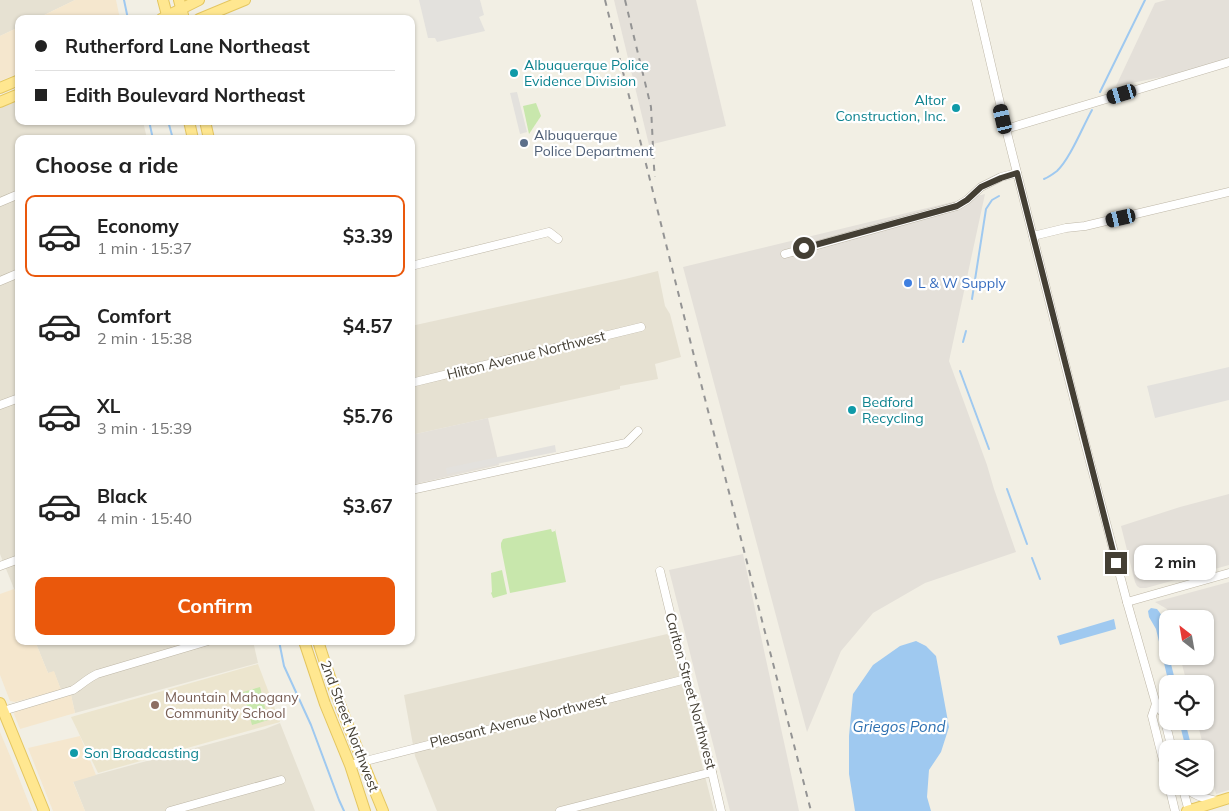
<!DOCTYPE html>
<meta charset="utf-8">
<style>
body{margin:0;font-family:Mulish,sans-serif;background:#f2f2f2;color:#222;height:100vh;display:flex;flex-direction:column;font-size:19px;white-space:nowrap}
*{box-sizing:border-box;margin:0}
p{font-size:16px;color:#767676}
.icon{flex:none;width:28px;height:28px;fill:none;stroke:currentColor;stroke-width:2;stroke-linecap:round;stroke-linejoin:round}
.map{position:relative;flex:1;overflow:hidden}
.sheet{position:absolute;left:15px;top:135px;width:400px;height:510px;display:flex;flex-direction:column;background:#fff;border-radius:10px;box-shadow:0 1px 4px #0004}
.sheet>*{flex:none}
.hud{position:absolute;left:15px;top:15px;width:400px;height:110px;border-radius:10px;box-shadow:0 1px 4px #0004;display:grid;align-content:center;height:110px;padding:0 20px;background:#fff}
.needle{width:32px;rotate:329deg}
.buttons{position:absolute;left:1159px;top:610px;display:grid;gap:10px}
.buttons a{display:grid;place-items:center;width:55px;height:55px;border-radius:10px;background:#fff;box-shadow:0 1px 4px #0004;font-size:25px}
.end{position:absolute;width:22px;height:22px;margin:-11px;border:6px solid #443f34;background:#fff;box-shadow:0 0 0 2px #fff}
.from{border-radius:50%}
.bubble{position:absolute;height:35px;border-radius:10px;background:#fff;box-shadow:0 1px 4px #0004;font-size:16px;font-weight:700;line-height:35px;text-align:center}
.car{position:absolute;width:15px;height:30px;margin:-15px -8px;border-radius:6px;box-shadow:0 0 4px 1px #0007;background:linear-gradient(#222 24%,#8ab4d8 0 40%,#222 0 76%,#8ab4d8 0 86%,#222 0)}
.hud b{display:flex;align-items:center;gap:18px;height:48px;font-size:19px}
.hud b+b{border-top:1px solid #e0e0e0}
.hud i{width:12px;height:12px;background:#222}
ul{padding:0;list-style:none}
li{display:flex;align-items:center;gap:15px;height:82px;margin:0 10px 8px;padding:0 10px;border:2px solid transparent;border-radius:10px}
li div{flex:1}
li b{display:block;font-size:19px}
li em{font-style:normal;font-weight:700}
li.on{border-color:#ea580c}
li>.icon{width:45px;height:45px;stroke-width:1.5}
h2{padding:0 20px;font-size:22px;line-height:60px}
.action{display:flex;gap:10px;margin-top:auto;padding:10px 20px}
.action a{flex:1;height:58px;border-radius:10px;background:#ea580c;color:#fff;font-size:20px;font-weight:700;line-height:58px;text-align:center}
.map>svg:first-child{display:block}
.residential{fill:#e6e1d2}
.commercial{fill:#f5e7ce}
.industrial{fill:#e4e0d9}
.education{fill:#ece5ce}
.green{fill:#c8e7ac}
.parking{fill:#e3e1dd}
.water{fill:#9fc9f0}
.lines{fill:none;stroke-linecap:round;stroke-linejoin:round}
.stream{stroke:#9fc9f0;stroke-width:2}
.minor-casing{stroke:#beb7a7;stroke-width:9}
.major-casing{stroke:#e4c660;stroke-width:12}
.minor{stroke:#fff;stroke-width:8}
.major{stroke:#ffe790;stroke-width:10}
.rail{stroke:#949494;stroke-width:2;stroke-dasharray:6 6;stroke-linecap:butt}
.route{stroke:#443f34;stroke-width:6}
.culture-dot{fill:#0f9aa8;stroke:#fff;stroke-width:2}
.service-dot{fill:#5c6f8a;stroke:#fff;stroke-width:2}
.shop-dot{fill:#3f7fe0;stroke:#fff;stroke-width:2}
.education-dot{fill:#8d6e63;stroke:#fff;stroke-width:2}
.labels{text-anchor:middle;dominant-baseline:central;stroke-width:4.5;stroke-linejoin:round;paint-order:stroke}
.culture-label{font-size:14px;fill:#0d838f;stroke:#fff;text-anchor:start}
.service-label{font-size:14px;fill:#4e5e75;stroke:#fff;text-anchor:start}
.shop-label{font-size:14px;fill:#366cbe;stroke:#fff;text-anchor:start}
.street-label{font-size:14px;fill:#443f34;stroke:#fff}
.education-label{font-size:14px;fill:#785e54;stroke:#fff;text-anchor:start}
.water-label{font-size:15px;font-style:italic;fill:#2d70b1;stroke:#fff}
</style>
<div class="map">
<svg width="1229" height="811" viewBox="0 0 1229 811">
<rect width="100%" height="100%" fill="#f2efe4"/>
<g class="residential">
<polygon points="0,0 75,0 36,19 19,19 19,27 0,36"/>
<polygon points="19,97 19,121 143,121 147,139 19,139 19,601 0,554 0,106"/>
<polygon points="658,271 665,306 670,314 681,357 655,364 658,379 620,386 620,389 411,435 411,326 625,279"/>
<polygon points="667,634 670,637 698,749 714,811 437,811 415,756 404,695"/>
<polygon points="35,641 253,641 258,663 75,713 71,695 61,690 54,672 48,673"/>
<polygon points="280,723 315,811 85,811 73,781 265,729"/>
</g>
<g class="commercial">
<polygon points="75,0 116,0 120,19 36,19"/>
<polygon points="19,27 19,73 0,81 0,36"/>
<polygon points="14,589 19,601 19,641 35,641 48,673 54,671 61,690 15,702 10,701 0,675 0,594"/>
<polygon points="71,695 75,713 20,729 14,714 15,711"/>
<polygon points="0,732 11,758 32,811 0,811"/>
<polygon points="80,736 96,775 73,782 85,811 53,811 28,748"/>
</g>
<g class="industrial">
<polygon points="614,0 696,0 726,126 649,145"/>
<polygon points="1166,0 1229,0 1229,64 1116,86 1155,3"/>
<polygon points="985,194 949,361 987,465 994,489 1016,552 925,583 873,613 841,651 807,732 683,267"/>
<polygon points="488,418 499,465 411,485 411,435"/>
<polygon points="1229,494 1229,565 1146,588 1140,588 1137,586 1135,582 1121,526 1180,507"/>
<polygon points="743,554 799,811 730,811 669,570"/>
<polygon points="1229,582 1229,790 1216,794 1205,753 1205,749 1204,749 1197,721 1205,721 1205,684 1187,684 1180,656 1205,656 1205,619 1170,619 1167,609 1155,602"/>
</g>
<polygon class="education" points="258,664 280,722 98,773 71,717"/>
<g class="green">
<polygon points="536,103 541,116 529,134 523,106"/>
<polygon points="551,529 552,532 555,531 555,529 566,582 510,593 501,547 501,543 503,539"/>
<polygon points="502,570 507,594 493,598 491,593 492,592 491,573"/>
<polygon points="260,687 268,720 252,725 243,692"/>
</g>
<g class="parking">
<polygon points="419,0 480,0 484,15 479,17 485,31 437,42 435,38 428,38"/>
<polygon points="517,92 527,132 520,134 510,93"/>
<polygon points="1229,367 1229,400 1155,418 1147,386"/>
<polygon points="555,445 556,452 447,474 446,468"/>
</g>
<g class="water">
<path d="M1151 608 1157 609C1165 618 1161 622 1163 632 1164 640 1168 648 1168 656H1169L1175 680 1173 683H1170L1168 680 1156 629 1149 617 1148 611Z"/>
<polygon points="1114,619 1116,629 1060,645 1057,636"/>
<polygon points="916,641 926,646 936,656 949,727 941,752 929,770 927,797 931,811 855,811 849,774 849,736 853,694 873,665 900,646"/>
<polygon points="1179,721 1185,721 1192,749 1186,749"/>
</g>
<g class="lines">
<g class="stream">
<polyline points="124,0 128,19"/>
<polyline points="1100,92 1145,0"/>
<polyline points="149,121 153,139"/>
<polyline points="168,121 173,139"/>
<path d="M1044 179C1049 177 1053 174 1057 171 1070 159 1083 126 1092 110"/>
<polyline points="972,299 986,209 992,200 999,196"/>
<polyline points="963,342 966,331"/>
<polyline points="960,371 989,449"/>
<polyline points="1007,489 1027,544"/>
<polyline points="1032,558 1040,579"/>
<polyline points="279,641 284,666 311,725 339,800 344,811"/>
</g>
<g class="minor-casing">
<g id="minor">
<polyline points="976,0 1006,129 1084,439 1127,602 1156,704 1163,713 1172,749"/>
<polyline points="1006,129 1229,62"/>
<polyline points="0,202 19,194"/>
<polyline points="1033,236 1066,228 1085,226 1229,192"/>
<polyline points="785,254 957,206 967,200 981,187 1001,177 1017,173"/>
<polyline points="411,266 549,232 558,239"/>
<polyline points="0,281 19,273"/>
<polyline points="411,383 641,327"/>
<polyline points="0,405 19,398"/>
<polyline points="411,490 626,443 638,431"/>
<polyline points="0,566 19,559"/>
<polyline points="660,571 686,679 712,772 721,811"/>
<polyline points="1127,602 1229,573"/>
<polyline points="1156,704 1152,716 1168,780"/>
<path d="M3 711 73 690C81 685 88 678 97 674L208 641"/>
<polyline points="350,765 686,679"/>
<polyline points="1169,786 1175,811"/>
<polyline points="1182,786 1189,811"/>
<path d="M1184 786C1193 796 1205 798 1217 801"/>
<polyline points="170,811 281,780"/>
<polyline points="560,811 712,772"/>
</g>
</g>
<g class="major-casing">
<g id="major">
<polyline points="163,0 168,19"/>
<polyline points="179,0 184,19"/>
<polyline points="161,19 199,0"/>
<polyline points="199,19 245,0"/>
<polyline points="0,88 19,80"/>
<polyline points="0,102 19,94"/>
<polyline points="189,121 193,139"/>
<polyline points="205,121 209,139"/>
<polyline points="304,641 325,704 350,765 365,811"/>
<path d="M318 641C336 699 360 755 383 811"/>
<polyline points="0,703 44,811"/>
<polyline points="1187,811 1229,798"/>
</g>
</g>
<use href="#minor" class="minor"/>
<use href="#major" class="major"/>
<g class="rail">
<polyline points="605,0 695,360 811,811"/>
<polyline points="625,0 651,107 654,167 655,177"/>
</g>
</g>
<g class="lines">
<polyline class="route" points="804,248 957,206 967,200 981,187 1001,178 1017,173 1116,563"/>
</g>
<g class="culture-dot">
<circle cx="514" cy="73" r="5"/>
<circle cx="956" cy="108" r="5"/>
<circle cx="852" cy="410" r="5"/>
<circle cx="74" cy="753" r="5"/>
</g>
<circle class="service-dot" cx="524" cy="143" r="5"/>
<circle class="shop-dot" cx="908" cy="283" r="5"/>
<circle class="education-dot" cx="155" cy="705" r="5"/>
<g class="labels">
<g class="culture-label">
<text x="524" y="65">Albuquerque Police<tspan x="524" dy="16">Evidence Division</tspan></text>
<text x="946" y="100" text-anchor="end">Altor<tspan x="946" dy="16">Construction, Inc.</tspan></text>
<text x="862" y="402">Bedford<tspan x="862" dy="16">Recycling</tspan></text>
<text x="84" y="753">Son Broadcasting</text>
</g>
<g class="service-label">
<text x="534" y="135">Albuquerque<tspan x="534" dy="16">Police Department</tspan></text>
</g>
<g class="shop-label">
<text x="918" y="283">L &amp; W Supply</text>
</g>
<g class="street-label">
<text transform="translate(526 355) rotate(-14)">Hilton Avenue Northwest</text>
<text transform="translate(691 691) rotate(75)">Carlton Street Northwest</text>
<text transform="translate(518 721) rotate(-14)">Pleasant Avenue Northwest</text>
<text transform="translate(350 726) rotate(69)">2nd Street Northwest</text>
</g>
<g class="education-label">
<text x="165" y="697">Mountain Mahogany<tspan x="165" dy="16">Community School</tspan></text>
</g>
<g class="water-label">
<text x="899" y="726">Griegos Pond</text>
</g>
</g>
</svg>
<div class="buttons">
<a><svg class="needle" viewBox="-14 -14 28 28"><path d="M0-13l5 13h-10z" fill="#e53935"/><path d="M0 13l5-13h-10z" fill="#767676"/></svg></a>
<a><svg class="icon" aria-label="locate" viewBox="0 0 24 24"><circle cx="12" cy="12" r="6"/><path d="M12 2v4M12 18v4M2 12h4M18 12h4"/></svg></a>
<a><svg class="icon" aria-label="layers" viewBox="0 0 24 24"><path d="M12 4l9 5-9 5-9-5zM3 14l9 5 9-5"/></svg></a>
</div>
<i class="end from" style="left:804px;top:248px"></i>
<i class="end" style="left:1116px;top:563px"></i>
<div class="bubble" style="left:1134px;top:545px;width:82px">2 min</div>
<i class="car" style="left:1122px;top:94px;rotate:253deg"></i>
<i class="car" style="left:1003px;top:119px;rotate:347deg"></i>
<i class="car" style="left:1121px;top:218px;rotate:257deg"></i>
<div class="hud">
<b><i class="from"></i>Rutherford Lane Northeast</b>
<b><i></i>Edith Boulevard Northeast</b>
</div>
<section class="sheet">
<h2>Choose a ride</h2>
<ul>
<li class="on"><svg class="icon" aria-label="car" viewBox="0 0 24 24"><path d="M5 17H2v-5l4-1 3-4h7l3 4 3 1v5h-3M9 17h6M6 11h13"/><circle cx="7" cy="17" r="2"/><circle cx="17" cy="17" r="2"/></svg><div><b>Economy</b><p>1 min · 15:37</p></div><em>$3.39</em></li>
<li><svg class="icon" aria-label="car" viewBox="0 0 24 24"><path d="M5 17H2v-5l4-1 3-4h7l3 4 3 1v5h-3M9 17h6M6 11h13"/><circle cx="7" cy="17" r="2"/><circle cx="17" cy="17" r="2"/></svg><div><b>Comfort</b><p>2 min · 15:38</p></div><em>$4.57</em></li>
<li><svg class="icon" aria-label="car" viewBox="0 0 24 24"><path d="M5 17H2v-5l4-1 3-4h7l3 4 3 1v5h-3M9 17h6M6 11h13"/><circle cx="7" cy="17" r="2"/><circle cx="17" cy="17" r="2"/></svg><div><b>XL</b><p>3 min · 15:39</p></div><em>$5.76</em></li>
<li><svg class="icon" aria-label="car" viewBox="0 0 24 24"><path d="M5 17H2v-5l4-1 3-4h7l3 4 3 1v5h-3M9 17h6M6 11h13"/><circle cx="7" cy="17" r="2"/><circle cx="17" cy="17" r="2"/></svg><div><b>Black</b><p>4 min · 15:40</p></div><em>$3.67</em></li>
</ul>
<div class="action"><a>Confirm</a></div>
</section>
</div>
